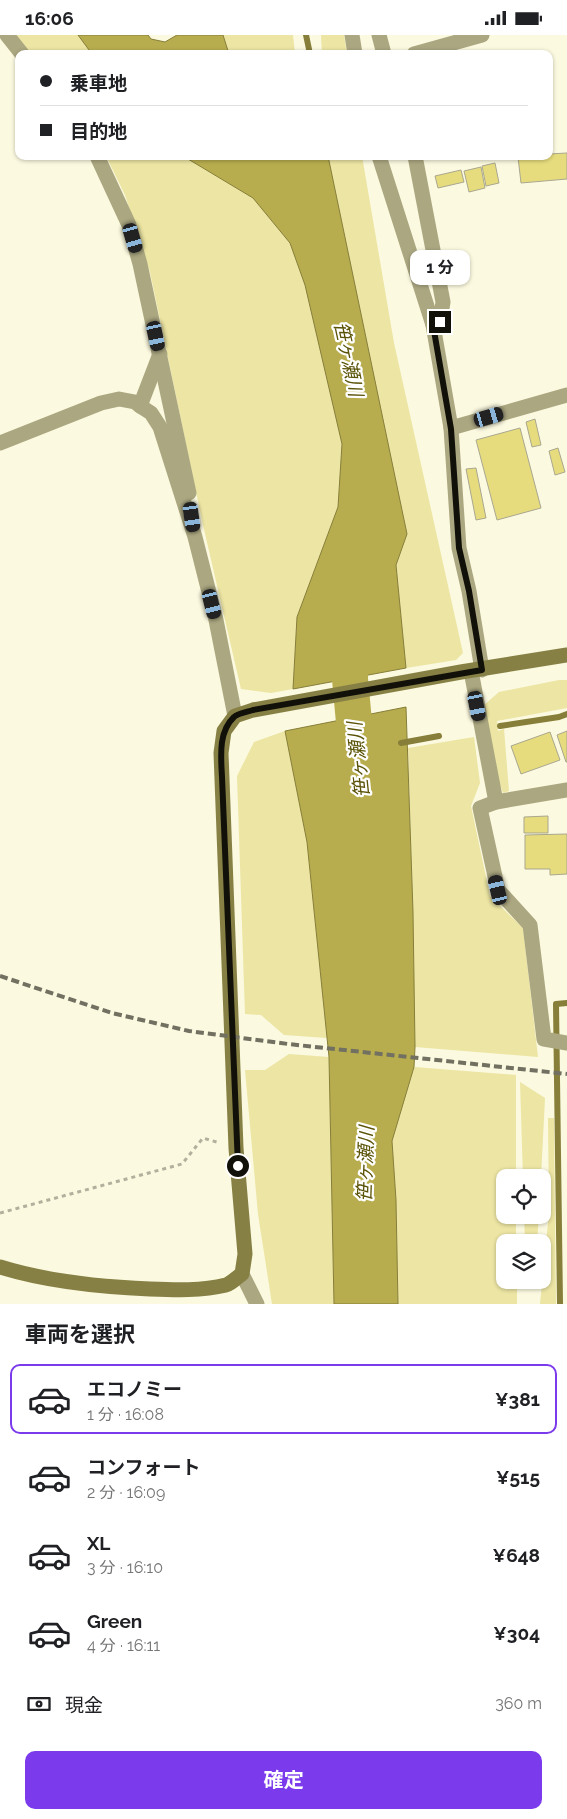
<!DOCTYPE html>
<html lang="ja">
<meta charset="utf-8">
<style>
body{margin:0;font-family:Raleway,"Noto Sans JP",sans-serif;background:#f2f2f2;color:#202124;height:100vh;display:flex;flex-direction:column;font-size:19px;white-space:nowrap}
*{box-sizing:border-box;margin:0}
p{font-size:16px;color:#757577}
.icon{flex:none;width:28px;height:28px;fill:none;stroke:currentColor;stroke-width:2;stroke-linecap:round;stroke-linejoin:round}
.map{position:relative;height:1269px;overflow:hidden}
.details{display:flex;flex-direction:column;background:#fff;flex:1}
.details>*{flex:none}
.guide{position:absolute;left:15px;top:15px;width:538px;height:110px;border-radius:10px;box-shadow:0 1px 4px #0004;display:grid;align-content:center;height:110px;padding:0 25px;background:#fff}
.tools{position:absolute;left:496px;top:1134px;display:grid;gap:10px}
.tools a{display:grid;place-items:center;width:55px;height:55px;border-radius:10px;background:#fff;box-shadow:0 1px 4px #0004;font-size:25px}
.end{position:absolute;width:22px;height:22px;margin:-11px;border:6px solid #121109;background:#fff;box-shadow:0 0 0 2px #fff}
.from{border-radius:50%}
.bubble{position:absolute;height:35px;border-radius:10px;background:#fff;box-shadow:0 1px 4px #0004;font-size:16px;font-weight:700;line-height:35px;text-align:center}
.car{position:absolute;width:15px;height:30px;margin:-15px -8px;border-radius:6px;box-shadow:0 0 4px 1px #0007;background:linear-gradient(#222 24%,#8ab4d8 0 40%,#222 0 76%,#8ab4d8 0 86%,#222 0)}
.guide b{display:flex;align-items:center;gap:18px;height:48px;font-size:19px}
.guide b+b{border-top:1px solid #e0e0e0}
.guide i{width:12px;height:12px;background:#202124}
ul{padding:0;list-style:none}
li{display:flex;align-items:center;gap:15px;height:70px;margin:0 10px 8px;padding:0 15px;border:2px solid transparent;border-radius:10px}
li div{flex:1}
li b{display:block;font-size:19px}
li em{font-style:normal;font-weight:700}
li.selected{border-color:#7c3aed}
li>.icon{width:45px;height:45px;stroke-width:1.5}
h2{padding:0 25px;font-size:22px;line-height:60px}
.pay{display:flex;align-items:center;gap:12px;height:55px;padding:0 25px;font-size:19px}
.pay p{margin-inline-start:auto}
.action{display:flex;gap:10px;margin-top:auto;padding:10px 25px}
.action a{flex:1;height:58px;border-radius:10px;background:#7c3aed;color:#fff;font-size:20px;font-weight:700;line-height:58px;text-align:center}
.status{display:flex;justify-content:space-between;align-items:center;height:35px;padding:0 25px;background:#fff;direction:ltr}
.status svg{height:14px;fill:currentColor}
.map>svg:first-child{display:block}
.green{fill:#ece5a3}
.water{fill:#b8ad4e;stroke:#867e39}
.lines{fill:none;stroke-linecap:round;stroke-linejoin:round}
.stream{stroke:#867e39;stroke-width:6}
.river{stroke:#b8ad4e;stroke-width:36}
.building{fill:#e7dc7d;stroke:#a9a78f}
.path{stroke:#b2b09c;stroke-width:3;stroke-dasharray:4 4;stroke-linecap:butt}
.street{stroke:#aba781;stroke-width:15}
.secondary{stroke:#868045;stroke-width:15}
.rail{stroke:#717061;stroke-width:4;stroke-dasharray:8 4;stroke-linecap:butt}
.route{stroke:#121109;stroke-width:6}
.labels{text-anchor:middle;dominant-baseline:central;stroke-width:4.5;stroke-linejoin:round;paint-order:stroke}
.water-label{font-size:19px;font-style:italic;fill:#5b5307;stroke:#fff}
</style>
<div class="status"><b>16:06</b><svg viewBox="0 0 49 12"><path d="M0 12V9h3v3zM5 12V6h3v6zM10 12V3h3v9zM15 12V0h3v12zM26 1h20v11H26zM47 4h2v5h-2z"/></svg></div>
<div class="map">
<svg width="567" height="1269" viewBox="0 0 567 1269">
<rect width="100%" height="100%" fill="#fbf9df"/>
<g class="green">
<polygon points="14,0 78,0 92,19 29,19"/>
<polygon points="223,0 293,0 295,19 229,19"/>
<polygon points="321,0 344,0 347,19 322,19"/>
<polygon points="106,121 183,121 253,163 290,208 305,250 342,409 338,472 297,582 293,654 271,658 241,654 203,490 150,237 125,160"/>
<polygon points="328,121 362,121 394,308 463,618 456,625 406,633 396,530 407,499"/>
<polygon points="559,645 567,645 567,673 497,686 498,696 504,694 509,756 503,758 495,735 484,670 499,657"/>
<polygon points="285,696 307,807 327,1003 284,1000 261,980 245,979 237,741 254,707"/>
<polygon points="474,702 480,748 471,771 490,861 523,893 538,1022 415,1012 413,877 408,713"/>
<polygon points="289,1019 329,1022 334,1269 272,1269 258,1179 245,1035 265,1035"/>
<polygon points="414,1032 516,1040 516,1142 505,1142 505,1180 516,1180 516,1207 505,1208 505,1245 517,1245 517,1269 398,1269 396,1165 392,1106"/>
<polygon points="520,1047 545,1063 541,1142 523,1142"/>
<polygon points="548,1083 554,1083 556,1269 540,1269 549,1178"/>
<polygon points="524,1180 539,1180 537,1207 525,1207"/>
</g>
<g class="water">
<polygon points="78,0 148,0 151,4 165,7 177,0 223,0 229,19 92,19"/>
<polygon points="183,121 328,121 407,499 396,530 406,633 293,654 297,582 338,472 342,409 305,250 290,208 253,163"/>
<polygon points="406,672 413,877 415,1012 414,1032 392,1106 396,1165 398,1269 334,1269 329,1022 307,807 285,696"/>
</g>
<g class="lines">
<g class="stream">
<polyline points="306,0 310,19"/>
<polyline points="500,691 559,682 567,679"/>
<polyline points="401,708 439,701"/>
<polyline points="560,1269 556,969 567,968"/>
</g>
<polyline class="river" points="351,594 350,644 358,730"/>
</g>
<g class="building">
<polygon points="567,118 567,144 521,148 518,122 549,121 549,119"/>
<polygon points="495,128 499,148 486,151 482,131"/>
<polygon points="481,132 485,153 469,157 464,136"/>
<polygon points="461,135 464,147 438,153 435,141"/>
<polygon points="535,384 541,410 532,412 526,387"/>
<polygon points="520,393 541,473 497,485 476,405"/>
<polygon points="558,413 565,437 555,440 549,416"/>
<polygon points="476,433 486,483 476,485 466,434"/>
<polygon points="567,696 567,727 566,727 557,700"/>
<polygon points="550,697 560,725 521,739 511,711"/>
<polygon points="548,781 548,798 524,798 524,782"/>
<polygon points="567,799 567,839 550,840 550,834 525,834 525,800"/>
</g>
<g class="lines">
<polyline class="path" points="0,1178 182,1129 203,1103 220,1108"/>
<g class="street">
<polyline points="7,0 22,19"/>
<polyline points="352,0 355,19"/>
<polyline points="379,0 384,19"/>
<polyline points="414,19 482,0"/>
<polyline points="97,121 129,190 140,229 189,458"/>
<polyline points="379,121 433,290 451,393 459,513 469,556 482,635"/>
<polyline points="415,121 443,267 440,287 433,290"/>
<polyline points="140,371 160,319"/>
<polyline points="451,393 567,360"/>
<polyline points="0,408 101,368 119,364 135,367 140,371 151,378 160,392 195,502 216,585 235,681"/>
<polyline points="471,636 496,767"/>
<polyline points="567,755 496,767 480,773 498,855 530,890 544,1004 567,1008"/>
<polyline points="242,1239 257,1269"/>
</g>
<path class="secondary" d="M0 1232C48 1247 100 1252 150 1254 175 1255 202 1256 226 1250 232 1248 237 1242 242 1239L245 1219 236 1113 221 718 224 696 235 681 253 675 461 637 567 620"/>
<polyline class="rail" points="0,941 112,978 189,996 288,1009 567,1039"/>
</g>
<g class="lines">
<path class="route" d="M238 1131 222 742C221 722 218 697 234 682 238 678 247 677 253 675L482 635 469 556 459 513 451 394 433 290 440 287"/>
</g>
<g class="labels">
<g class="water-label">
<text transform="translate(349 324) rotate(78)">笹ヶ瀬川</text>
<text transform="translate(358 725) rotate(-96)">笹ヶ瀬川</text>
<text transform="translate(365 1129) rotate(-88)">笹ヶ瀬川</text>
</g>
</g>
</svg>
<div class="tools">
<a><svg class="icon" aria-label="locate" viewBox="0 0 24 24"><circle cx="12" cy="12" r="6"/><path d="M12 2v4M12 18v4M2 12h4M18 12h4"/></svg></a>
<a><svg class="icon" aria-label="layers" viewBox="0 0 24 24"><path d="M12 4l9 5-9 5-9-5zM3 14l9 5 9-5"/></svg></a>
</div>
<i class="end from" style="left:238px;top:1131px"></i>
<i class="end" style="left:440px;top:287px"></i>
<div class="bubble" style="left:410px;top:215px;width:60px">1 分</div>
<i class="car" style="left:133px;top:203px;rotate:164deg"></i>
<i class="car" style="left:156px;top:301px;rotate:168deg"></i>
<i class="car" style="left:489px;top:382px;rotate:74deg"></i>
<i class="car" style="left:192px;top:482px;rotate:172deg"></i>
<i class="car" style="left:212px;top:569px;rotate:166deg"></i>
<i class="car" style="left:477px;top:671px;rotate:169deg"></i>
<i class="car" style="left:498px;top:855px;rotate:347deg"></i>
<div class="guide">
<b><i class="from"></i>乗車地</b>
<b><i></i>目的地</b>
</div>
</div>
<section class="details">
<h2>車両を選択</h2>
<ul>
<li class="selected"><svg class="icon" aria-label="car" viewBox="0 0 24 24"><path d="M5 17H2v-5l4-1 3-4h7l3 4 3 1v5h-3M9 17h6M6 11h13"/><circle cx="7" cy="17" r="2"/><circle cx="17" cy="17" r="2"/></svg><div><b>エコノミー</b><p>1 分 · 16:08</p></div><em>¥381</em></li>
<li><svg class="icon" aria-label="car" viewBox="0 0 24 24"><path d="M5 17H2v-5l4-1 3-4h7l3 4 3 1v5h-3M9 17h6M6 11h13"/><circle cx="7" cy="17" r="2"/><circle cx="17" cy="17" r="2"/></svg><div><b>コンフォート</b><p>2 分 · 16:09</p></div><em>¥515</em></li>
<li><svg class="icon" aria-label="car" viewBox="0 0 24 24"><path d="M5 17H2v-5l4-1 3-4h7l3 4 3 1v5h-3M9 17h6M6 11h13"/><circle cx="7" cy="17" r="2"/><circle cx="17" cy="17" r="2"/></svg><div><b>XL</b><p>3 分 · 16:10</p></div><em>¥648</em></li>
<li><svg class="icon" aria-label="car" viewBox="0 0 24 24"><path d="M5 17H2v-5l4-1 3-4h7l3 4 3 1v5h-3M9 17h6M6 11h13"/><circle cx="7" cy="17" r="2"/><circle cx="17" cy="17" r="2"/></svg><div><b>Green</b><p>4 分 · 16:11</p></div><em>¥304</em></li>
</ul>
<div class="pay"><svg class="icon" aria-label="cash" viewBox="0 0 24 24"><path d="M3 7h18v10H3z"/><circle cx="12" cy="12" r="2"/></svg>現金<p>360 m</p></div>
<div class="action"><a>確定</a></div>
</section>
